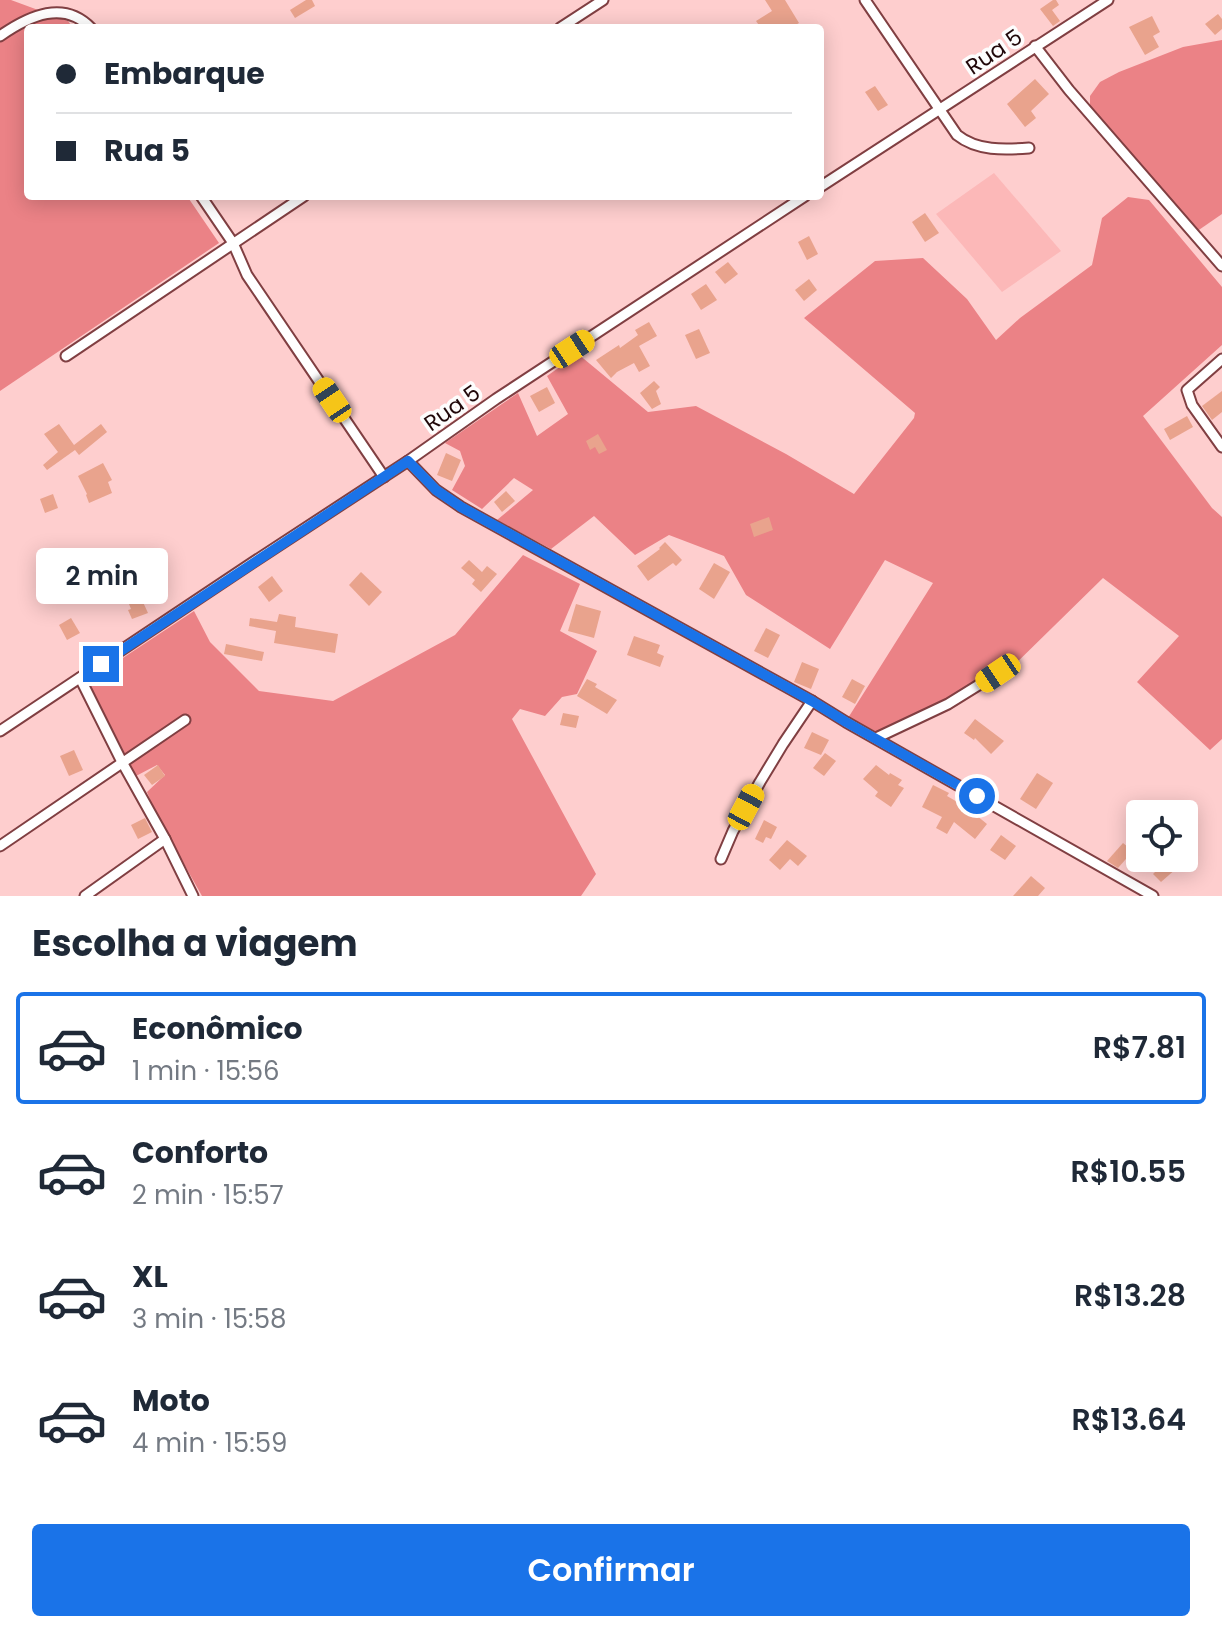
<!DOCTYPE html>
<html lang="pt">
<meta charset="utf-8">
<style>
body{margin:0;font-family:Poppins,sans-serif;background:#f2f2f3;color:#1f2937;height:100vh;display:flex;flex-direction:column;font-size:30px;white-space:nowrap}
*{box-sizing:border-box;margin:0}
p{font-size:26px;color:#747a83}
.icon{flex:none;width:44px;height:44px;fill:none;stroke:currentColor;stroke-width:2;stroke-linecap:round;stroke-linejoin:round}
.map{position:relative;height:896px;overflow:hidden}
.side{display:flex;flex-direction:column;background:#fff;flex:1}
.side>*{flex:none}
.hud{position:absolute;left:24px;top:24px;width:800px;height:176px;border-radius:8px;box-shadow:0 4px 20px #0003;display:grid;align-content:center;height:176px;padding:0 32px;background:#fff}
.fabs{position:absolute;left:1126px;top:800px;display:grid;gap:16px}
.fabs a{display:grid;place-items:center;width:72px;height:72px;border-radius:8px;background:#fff;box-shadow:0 4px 20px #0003;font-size:40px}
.end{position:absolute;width:36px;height:36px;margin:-18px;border:10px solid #1a73e8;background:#fff;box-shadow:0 0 0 4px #fff}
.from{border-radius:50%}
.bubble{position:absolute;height:56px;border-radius:8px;background:#fff;box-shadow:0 4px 20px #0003;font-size:26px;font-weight:600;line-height:56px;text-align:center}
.car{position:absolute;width:24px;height:48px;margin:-24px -12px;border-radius:10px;box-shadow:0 0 6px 2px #0007;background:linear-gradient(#f5c518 24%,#345 0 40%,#f5c518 0 76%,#345 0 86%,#f5c518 0)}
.hud b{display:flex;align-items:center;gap:28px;height:76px;font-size:30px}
.hud b+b{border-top:2px solid #e0e1e3}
.hud i{width:20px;height:20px;background:#1f2937}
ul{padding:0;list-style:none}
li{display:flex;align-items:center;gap:24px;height:112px;margin:0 16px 12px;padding:0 16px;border:4px solid transparent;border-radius:8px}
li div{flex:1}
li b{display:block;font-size:30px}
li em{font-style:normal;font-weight:600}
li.active{border-color:#1a73e8}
li>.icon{width:72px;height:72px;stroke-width:1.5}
h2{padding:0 32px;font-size:36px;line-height:96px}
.action{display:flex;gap:16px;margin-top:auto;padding:16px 32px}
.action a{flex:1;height:92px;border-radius:8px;background:#1a73e8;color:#fff;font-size:32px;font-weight:600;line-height:92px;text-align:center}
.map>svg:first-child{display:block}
.green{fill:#fcb8b8}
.forest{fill:#eb8286}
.building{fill:#e9a38d}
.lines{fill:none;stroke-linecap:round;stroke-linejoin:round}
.street-casing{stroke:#803f42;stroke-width:13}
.street{stroke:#fff;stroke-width:9}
.route{stroke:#1a73e8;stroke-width:10}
.labels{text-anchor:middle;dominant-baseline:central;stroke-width:7;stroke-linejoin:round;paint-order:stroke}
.street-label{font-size:22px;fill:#200709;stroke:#fdfdfd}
</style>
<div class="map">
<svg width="1222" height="896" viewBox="0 0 1222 896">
<rect width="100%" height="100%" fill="#fecece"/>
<polygon class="green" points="994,173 1061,251 1002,292 936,214"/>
<g class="forest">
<polygon points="0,0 11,0 68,21 73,28 28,28 28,196 187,196 219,243 0,391"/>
<polygon points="1222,40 1222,214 1193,234 1090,114 1090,96 1100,82 1119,72 1183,47"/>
<polygon points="1128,197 1149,200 1222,287 1222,345 1143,416 1212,508 1222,517 1222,739 1210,750 1137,682 1179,636 1103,578 1010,669 879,733 848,718 933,583 885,560 830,649 746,595 724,556 669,535 635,555 594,516 551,549 497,520 533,490 514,478 482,509 452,490 465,466 460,451 445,443 518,393 537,436 568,414 547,376 578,354 648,412 696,406 786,454 854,494 914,418 915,413 804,318 875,261 923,258 967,299 996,340 1020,318 1092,265 1102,218"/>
<polygon points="523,555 580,584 560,631 597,651 577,694 562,697 545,716 520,709 512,719 596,874 581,896 202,896 156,814 147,792 165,775 157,765 136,776 88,681 194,611 210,642 259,691 333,701 455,635"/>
</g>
<g class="building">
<polygon points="306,0 312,0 315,6 295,18 290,10"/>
<polygon points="765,0 785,0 799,23 790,28 761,28 756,21 772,11"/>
<polygon points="1053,0 1056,0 1059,5 1052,10 1060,21 1053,26 1040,9"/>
<polygon points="1218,14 1222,19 1222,29 1215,35 1205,24"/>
<polygon points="1152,16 1160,32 1153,36 1159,47 1145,55 1129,27"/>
<polygon points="1035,79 1049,94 1031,111 1036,118 1025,127 1007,104"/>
<polygon points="875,86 888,105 878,111 865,92"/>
<polygon points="925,213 939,233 925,242 912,222"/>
<polygon points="809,236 818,254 807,260 798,242"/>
<polygon points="728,262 738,274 725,284 715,272"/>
<polygon points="809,279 817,290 804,301 795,290"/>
<polygon points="706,284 717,300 701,310 691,294"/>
<polygon points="649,322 657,336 639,346 650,366 639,372 634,363 617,372 611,378 596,360 619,345 620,348 638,335 635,330"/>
<polygon points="699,329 710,353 696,359 685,335"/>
<polygon points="654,381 660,387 656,391 661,404 652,409 640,393"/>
<polygon points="547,387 555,403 539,412 530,396"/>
<polygon points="1222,391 1222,412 1212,420 1202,406"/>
<polygon points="1187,416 1193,427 1170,440 1164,429"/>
<polygon points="59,424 74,445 101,424 107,432 79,455 75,450 47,470 43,465 58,452 44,434"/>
<polygon points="598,434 607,450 599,454 595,447 590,450 586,441"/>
<polygon points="446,453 461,460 452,481 437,475"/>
<polygon points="103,463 112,480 108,482 112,493 89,503 86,495 87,494 78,476"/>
<polygon points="506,491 515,501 502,512 494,502"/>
<polygon points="53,494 58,508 45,513 40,499"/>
<polygon points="769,517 773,530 754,537 750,524"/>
<polygon points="665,542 682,560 676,566 673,563 648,581 637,566 660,549 659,548"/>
<polygon points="469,560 482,572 487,566 497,574 481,592 472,584 475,580 461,568"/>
<polygon points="714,563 730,572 714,599 699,589"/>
<polygon points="151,565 157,578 144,585 137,572"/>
<polygon points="361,572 382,592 369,606 349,585"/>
<polygon points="272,576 283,591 269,602 258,587"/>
<polygon points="137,589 148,613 132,619 128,610 131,609 125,594"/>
<polygon points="576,604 601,611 594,638 568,631"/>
<polygon points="279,614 296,617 295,627 338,634 335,653 274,643 276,631 249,626 250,618 277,622"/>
<polygon points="71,618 80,633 67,640 59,625"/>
<polygon points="766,628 780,635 768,658 754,651"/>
<polygon points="634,636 660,645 657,653 664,656 660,667 627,655"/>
<polygon points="226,644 264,652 262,661 224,654"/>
<polygon points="802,662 819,669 811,689 794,682"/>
<polygon points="587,679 597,684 595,687 617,700 607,714 577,696"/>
<polygon points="852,679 865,686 855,704 842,697"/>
<polygon points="563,713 579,716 576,728 560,725"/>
<polygon points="975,719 1004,741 991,754 975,738 974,740 964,733"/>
<polygon points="812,732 829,740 821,755 804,748"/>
<polygon points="74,750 83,770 69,776 60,756"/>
<polygon points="825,753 836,761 824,776 813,768"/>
<polygon points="158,765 165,776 152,785 144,775"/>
<polygon points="876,765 889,775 890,773 902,780 898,785 904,788 891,807 875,796 878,792 863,779"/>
<polygon points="1037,773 1053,783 1036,809 1020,799"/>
<polygon points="933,785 949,793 947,796 966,807 987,824 975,839 954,822 947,834 936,828 942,817 922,807"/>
<polygon points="145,818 152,832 138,839 131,825"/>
<polygon points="764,820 777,827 771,839 766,837 763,843 755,839"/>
<polygon points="1001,835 1016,846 1005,860 990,850"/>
<polygon points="787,840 807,856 798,866 790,859 780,870 769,860"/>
<polygon points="1123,843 1133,851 1118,868 1107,861"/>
<polygon points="1168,859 1177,868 1161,882 1153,874"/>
<polygon points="1031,876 1045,888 1038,896 1013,896"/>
</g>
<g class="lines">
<g class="street-casing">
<g id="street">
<path d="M865 0 957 135C977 151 1004 150 1029 148"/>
<polyline points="560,28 603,0"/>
<path d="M0 36C30 15 64 0 91 28"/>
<polyline points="1035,46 1069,90 1222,266"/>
<polyline points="820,187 1108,0"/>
<polyline points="201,196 233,243 247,275 384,477"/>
<polyline points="66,356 304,196"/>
<polyline points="1222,359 1187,390 1192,405 1222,447"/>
<polyline points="408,461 436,490 461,507 812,701 846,722 1153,896"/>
<polyline points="80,678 122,762 165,839 193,896"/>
<polyline points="0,731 252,563 408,461 496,399 805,196"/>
<polyline points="876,738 948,704 998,673"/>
<polyline points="0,846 185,720"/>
<polyline points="721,859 733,831 760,782 783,744 812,701"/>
<polyline points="85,896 165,839"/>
</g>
</g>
<use href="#street" class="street"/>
</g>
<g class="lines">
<polyline class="route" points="101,664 408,461 436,490 461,507 812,701 846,722 977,796"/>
</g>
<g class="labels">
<g class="street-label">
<text transform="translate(994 52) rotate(-34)">Rua 5</text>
<text transform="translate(452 408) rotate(-35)">Rua 5</text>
</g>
</g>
</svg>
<div class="fabs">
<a><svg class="icon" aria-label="locate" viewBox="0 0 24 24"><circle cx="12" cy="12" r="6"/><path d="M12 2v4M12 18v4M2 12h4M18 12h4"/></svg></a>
</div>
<i class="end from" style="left:977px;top:796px"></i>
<i class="end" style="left:101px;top:664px"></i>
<div class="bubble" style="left:36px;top:548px;width:132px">2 min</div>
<i class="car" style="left:572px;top:349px;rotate:57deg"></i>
<i class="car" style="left:332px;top:400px;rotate:326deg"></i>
<i class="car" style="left:998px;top:673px;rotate:236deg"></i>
<i class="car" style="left:746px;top:807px;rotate:28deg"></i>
<div class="hud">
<b><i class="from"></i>Embarque</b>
<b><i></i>Rua 5</b>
</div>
</div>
<section class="side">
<h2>Escolha a viagem</h2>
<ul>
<li class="active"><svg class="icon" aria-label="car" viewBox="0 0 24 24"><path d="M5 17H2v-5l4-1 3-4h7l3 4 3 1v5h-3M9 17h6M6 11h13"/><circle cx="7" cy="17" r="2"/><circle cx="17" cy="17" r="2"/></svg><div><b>Econômico</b><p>1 min · 15:56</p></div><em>R$7.81</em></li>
<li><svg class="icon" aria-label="car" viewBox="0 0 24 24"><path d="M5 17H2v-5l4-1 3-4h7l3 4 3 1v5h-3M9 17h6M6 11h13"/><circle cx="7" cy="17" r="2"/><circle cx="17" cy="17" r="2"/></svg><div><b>Conforto</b><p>2 min · 15:57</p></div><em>R$10.55</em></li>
<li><svg class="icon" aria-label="car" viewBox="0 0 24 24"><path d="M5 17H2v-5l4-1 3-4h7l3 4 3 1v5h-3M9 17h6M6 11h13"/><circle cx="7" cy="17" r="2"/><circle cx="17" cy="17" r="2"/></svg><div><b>XL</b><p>3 min · 15:58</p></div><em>R$13.28</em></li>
<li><svg class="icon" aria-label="car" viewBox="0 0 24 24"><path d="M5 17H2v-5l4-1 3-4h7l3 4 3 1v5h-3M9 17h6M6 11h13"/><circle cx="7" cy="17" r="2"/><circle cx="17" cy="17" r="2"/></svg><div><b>Moto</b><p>4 min · 15:59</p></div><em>R$13.64</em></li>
</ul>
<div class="action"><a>Confirmar</a></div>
</section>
